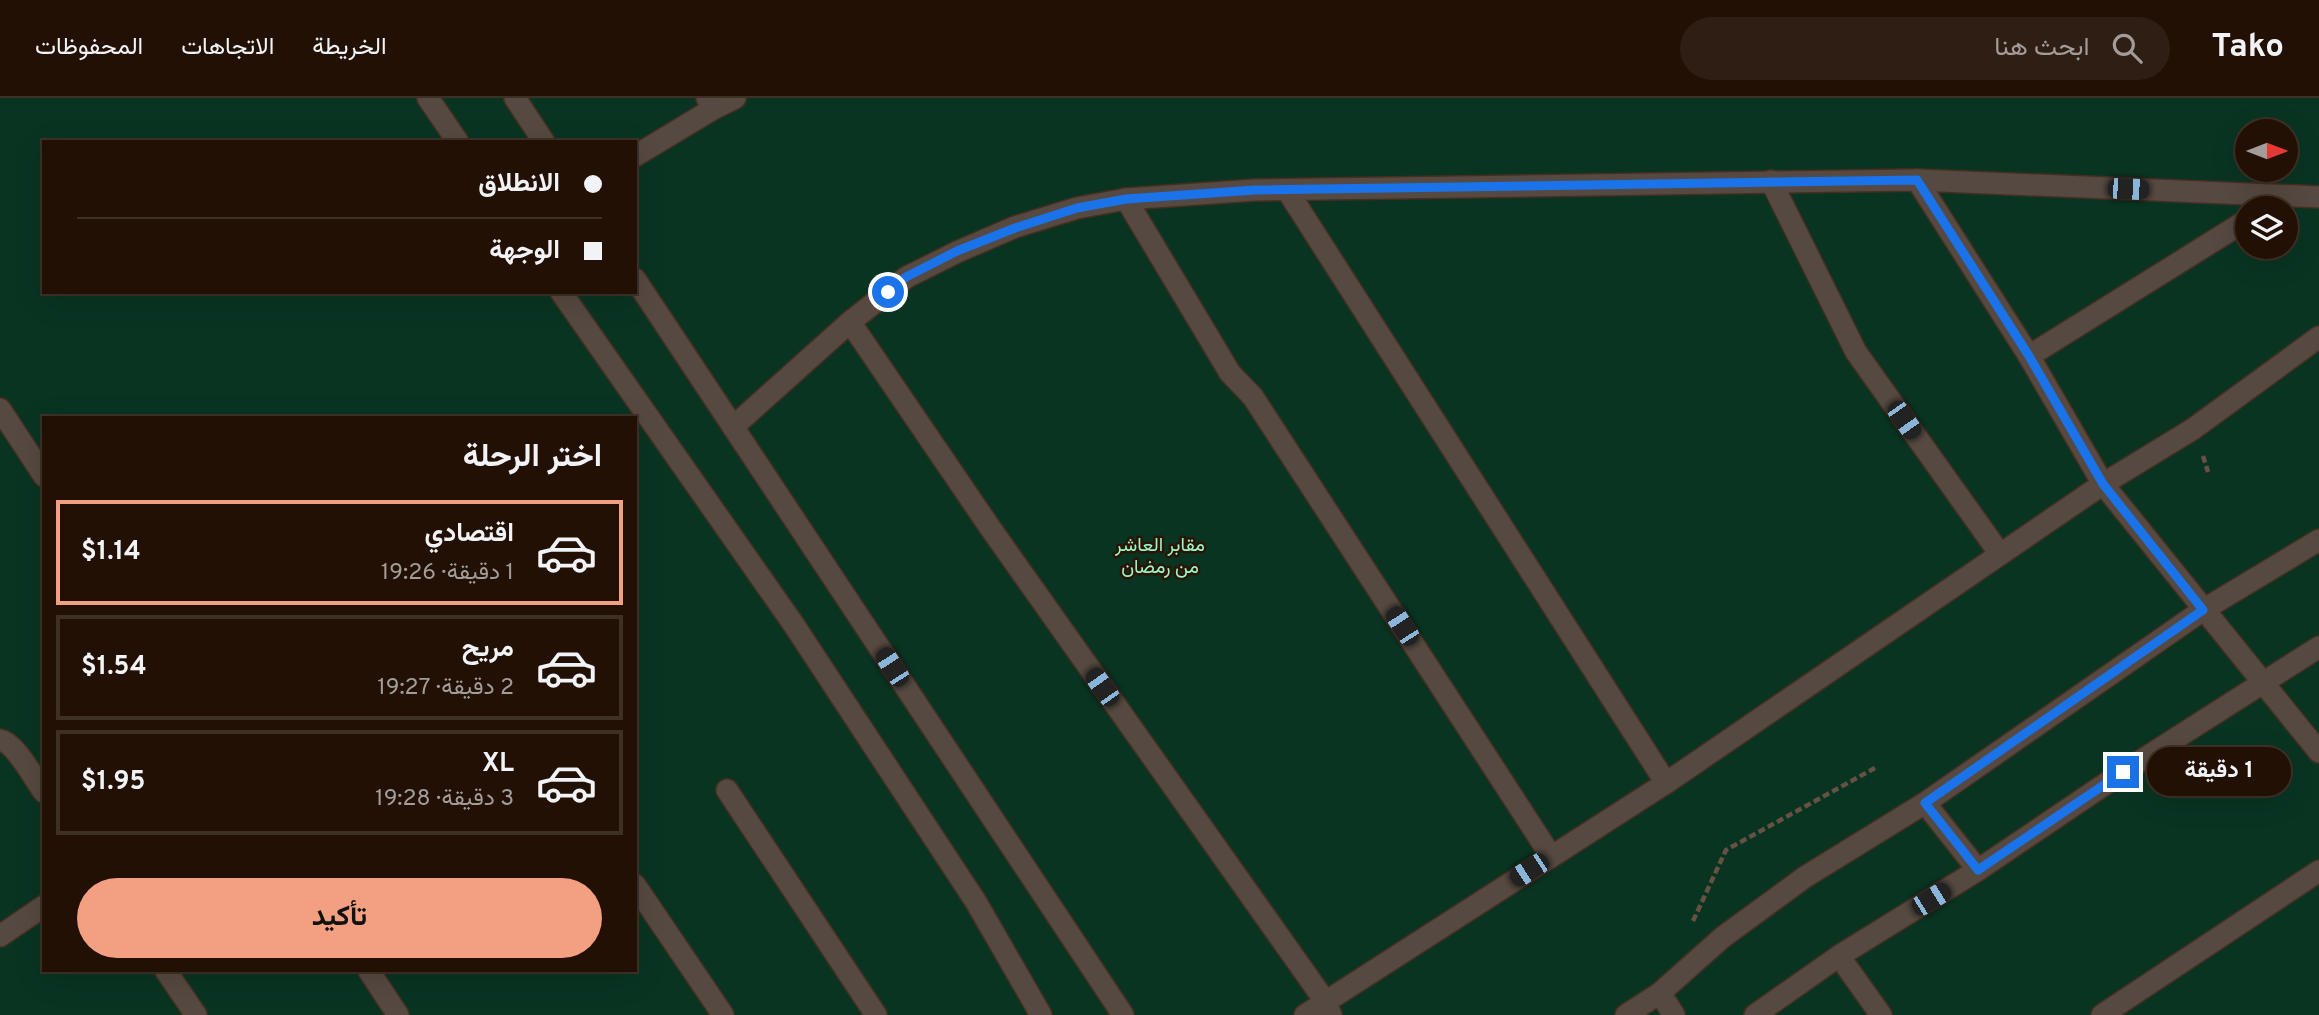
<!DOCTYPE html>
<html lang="ar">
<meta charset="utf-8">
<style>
body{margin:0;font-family:Overpass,Vazirmatn,sans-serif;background:#2e1e13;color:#f1f3f6;direction:rtl;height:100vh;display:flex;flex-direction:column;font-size:26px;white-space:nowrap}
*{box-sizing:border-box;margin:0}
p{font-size:23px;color:#a29d9a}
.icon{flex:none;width:38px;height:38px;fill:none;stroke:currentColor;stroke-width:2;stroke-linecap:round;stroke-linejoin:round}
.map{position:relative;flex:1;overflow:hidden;direction:ltr}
.panel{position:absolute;left:42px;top:318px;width:595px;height:556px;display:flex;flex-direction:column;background:#221004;border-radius:0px;box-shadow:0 7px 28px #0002,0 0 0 2px #3f3026;direction:rtl}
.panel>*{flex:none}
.guide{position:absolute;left:42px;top:42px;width:595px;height:154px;border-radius:0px;box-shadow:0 7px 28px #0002,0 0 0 2px #3f3026;direction:rtl;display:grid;align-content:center;height:154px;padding:0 35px;background:#221004}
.needle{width:46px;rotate:90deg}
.tools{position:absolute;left:2235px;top:21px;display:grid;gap:14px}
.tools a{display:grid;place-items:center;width:63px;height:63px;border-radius:50%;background:#221004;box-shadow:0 7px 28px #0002,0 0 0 2px #3f3026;font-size:35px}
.end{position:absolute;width:32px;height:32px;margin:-16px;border:9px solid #1a73e8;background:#fff;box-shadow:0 0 0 4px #fff}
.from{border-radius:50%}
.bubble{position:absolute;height:49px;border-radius:24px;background:#221004;box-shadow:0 7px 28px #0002,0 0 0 2px #3f3026;font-size:23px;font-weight:700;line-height:49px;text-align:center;direction:rtl}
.car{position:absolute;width:21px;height:42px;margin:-21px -10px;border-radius:9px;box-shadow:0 0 5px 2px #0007;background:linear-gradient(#222 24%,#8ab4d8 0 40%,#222 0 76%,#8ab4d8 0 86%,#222 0)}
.guide b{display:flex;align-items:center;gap:24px;height:66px;font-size:26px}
.guide b+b{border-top:2px solid #3f3026}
.guide i{width:18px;height:18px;background:#f1f3f6}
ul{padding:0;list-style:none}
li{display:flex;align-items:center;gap:21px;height:105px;margin:0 14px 10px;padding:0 21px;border:4px solid #3f3026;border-radius:0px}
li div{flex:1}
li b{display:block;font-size:26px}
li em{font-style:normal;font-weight:700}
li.on{border-color:#f2a081}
li>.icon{width:63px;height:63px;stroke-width:1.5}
h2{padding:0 35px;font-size:32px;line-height:84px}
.cta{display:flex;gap:14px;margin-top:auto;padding:14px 35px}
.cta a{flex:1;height:80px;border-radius:42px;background:#f2a081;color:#111;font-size:28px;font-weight:700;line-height:80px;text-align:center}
header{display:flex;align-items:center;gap:42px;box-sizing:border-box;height:98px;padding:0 35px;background:#221004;border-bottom:2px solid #3f3026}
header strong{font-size:33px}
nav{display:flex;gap:38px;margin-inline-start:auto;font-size:24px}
.search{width:490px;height:63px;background:#2e1e13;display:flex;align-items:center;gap:18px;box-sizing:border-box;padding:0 24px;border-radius:38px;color:#a29d9a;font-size:26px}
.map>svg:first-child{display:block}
.green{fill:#093422;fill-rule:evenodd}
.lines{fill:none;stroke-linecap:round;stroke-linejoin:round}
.minor-casing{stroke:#462f21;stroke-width:24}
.path{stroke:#665143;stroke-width:4.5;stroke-dasharray:7 3.5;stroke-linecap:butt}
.minor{stroke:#554941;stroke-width:21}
.route{stroke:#1a73e8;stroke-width:9}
.labels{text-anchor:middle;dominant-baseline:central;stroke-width:5;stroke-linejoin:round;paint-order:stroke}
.park-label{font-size:19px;fill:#99f7c9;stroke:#2d1506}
</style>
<header>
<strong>Tako</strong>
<div class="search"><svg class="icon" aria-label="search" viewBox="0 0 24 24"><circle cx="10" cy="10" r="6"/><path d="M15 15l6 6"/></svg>ابحث هنا</div>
<nav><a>الخريطة</a><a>الاتجاهات</a><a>المحفوظات</a></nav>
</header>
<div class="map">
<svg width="2319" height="917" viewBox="0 0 2319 917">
<rect width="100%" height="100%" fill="#2d1506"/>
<path class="green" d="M0 0H2319V917H0ZM2247 33H2286V72H2247ZM44 44H635V194H44ZM2247 110H2286V149H2247ZM44 320H635V873H44Z"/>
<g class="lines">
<g class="minor-casing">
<g id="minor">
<polyline points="428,0 458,44"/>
<polyline points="515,0 544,44"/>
<polyline points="707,0 713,11 735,0"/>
<polyline points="635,58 713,11"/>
<polyline points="1917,82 2319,99"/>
<polyline points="1771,83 1856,254 2000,456"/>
<polyline points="1287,92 1666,685"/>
<polyline points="1126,101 1230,275 1253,299 1551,758"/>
<polyline points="635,181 1123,917"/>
<polyline points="561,194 794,527 976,804 1041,917"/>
<polyline points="2029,258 2247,122"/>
<polyline points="0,311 44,378"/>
<polyline points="733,329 850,224"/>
<path d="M0 642C16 645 34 681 44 694"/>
<polyline points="727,692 876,917"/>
<polyline points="1925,705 1978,772"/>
<polyline points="635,787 723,917"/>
<polyline points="0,838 44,808"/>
<polyline points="1839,858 1881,917"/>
<polyline points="166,873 196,917"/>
<polyline points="369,873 398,917"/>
<polyline points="1660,895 1674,917"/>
<polyline points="1305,917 1666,685 2103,386 2193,331 2319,239"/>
<polyline points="1331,917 1325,903 991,431 850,224 907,179 957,154 1015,129 1077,110 1126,101 1255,92 1917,82 2029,258 2103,386 2319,654"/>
<polyline points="1626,917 1660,895 1723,839 1805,779 1925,705 2203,512 2319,442"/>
<polyline points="1755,917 1839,858 1978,772 2123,674 2319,549"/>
<polyline points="2102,917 2319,773"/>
</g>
</g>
<g class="path">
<polyline points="2203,358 2208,374"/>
<polyline points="1693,823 1726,752 1875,670"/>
</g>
<use href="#minor" class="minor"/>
</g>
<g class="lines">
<polyline class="route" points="888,194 906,179 957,153 1015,130 1077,110 1126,101 1255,92 1917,82 2029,258 2103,386 2203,512 1925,705 1978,772 2123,674"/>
</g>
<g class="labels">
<g class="park-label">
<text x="1160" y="448">مقابر العاشر<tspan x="1160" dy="22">من رمضان</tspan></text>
</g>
</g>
</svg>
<div class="tools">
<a><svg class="needle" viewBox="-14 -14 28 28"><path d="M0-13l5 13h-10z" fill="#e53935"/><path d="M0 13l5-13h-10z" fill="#a29d9a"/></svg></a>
<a><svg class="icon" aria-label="layers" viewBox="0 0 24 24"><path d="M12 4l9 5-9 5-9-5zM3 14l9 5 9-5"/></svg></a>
</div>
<i class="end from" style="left:888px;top:194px"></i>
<i class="end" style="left:2123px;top:674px"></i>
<div class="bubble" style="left:2147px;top:649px;width:144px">1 دقيقة</div>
<i class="car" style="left:2128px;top:91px;rotate:92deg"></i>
<i class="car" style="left:1904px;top:322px;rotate:145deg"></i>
<i class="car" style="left:1402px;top:528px;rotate:327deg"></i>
<i class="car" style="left:892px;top:569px;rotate:327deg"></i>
<i class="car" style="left:1102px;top:589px;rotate:325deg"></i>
<i class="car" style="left:1529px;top:772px;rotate:237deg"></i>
<i class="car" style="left:1931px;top:801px;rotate:58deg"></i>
<div class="guide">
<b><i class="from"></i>الانطلاق</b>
<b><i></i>الوجهة</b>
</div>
<section class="panel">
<h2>اختر الرحلة</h2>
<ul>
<li class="on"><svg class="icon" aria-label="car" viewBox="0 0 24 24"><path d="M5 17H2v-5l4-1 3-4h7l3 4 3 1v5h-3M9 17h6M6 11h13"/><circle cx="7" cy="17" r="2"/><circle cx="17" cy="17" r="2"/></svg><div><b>اقتصادي</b><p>1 دقيقة · 19:26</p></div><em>$1.14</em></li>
<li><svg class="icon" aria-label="car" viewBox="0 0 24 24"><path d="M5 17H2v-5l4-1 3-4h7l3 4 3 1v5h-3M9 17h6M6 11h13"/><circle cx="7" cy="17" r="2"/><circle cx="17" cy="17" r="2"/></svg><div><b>مريح</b><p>2 دقيقة · 19:27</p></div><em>$1.54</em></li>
<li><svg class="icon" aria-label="car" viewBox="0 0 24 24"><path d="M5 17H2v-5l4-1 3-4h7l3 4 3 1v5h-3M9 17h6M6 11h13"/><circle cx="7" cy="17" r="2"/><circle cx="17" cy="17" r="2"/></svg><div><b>XL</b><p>3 دقيقة · 19:28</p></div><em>$1.95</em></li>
</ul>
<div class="cta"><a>تأكيد</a></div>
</section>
</div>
